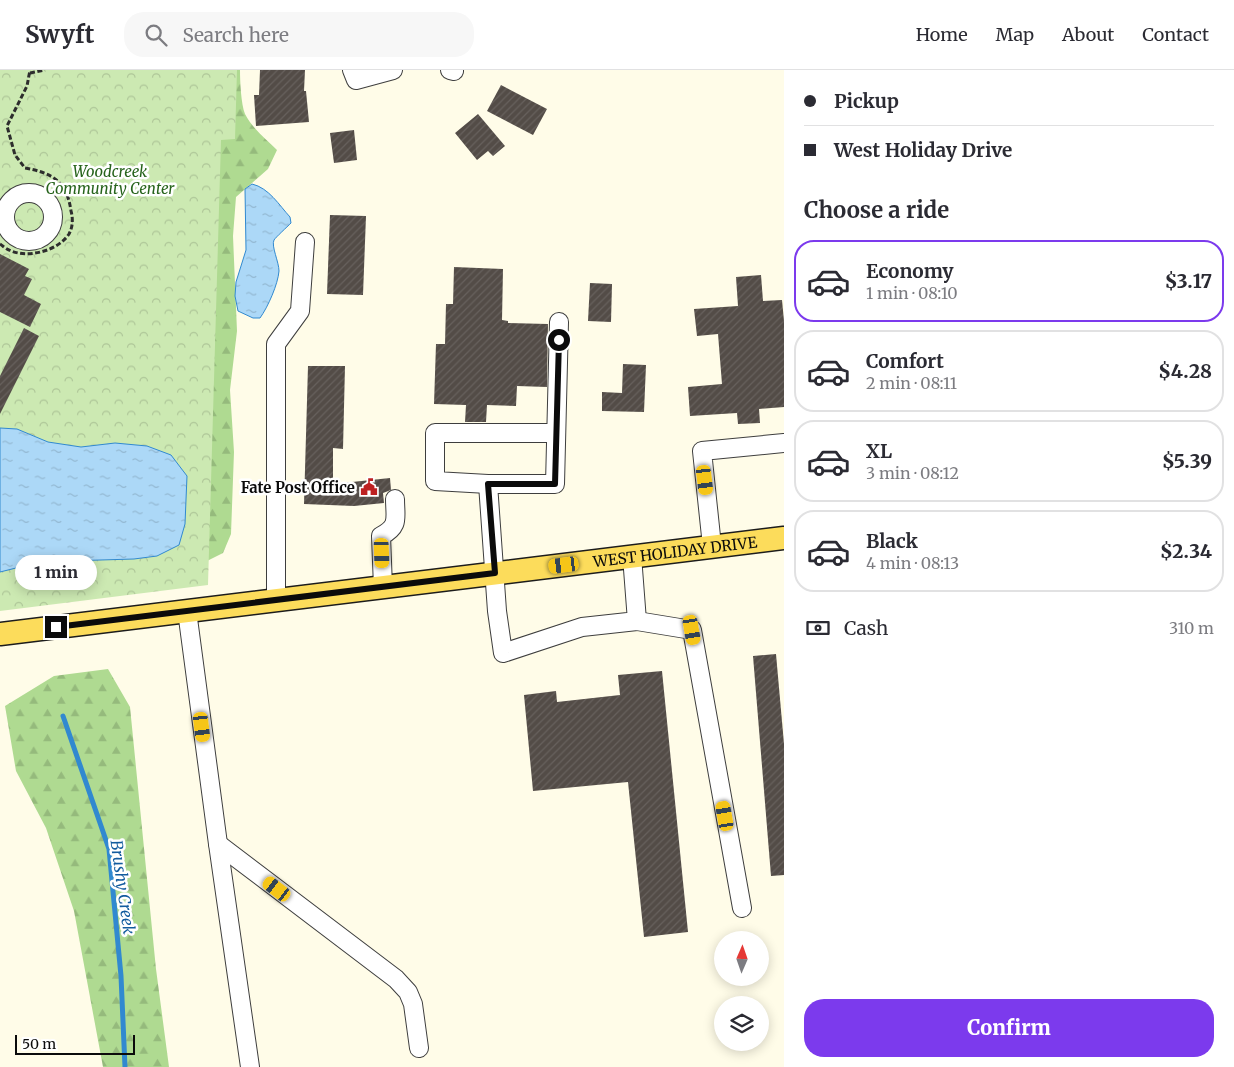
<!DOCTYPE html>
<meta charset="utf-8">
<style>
body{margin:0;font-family:Merriweather,serif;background:#f7f7f7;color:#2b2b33;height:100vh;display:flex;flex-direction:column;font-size:19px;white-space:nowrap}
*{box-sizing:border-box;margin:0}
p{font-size:16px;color:#7c7c81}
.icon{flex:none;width:28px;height:28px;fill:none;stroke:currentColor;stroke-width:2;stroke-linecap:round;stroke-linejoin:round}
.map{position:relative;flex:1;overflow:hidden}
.panel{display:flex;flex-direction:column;background:#fff;width:450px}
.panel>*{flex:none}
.hud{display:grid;align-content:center;height:110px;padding:0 20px;background:#fff}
.needle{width:32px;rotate:2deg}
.controls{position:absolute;left:714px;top:861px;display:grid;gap:10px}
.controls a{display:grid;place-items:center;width:55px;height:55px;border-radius:50%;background:#fff;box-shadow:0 2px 12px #0003;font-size:25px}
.scale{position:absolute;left:15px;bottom:12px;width:120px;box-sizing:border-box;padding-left:5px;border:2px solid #0b0b0b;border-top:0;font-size:14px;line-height:18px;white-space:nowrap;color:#0b0b0b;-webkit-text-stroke:4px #fff;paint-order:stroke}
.end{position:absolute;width:22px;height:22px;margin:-11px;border:6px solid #0b0b0b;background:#fff;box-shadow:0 0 0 2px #fff}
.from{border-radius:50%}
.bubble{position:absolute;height:35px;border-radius:18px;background:#fff;box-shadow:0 2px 12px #0003;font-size:16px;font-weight:800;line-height:35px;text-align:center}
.car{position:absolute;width:15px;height:30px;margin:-15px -8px;border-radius:6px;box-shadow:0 0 4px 1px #0007;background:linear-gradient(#f5c518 24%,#345 0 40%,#f5c518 0 76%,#345 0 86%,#f5c518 0)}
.hud b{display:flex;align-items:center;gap:18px;height:48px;font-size:19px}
.hud b+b{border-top:1px solid #e1e1e2}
.hud i{width:12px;height:12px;background:#2b2b33}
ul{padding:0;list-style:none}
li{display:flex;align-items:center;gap:15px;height:82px;margin:0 10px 8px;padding:0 10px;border:2px solid #e1e1e2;border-radius:20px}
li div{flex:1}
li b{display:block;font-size:19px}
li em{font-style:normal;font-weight:800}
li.current{border-color:#7c3aed}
li>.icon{width:45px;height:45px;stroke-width:1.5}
h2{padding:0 20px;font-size:22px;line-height:60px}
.pay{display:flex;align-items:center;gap:12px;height:55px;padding:0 20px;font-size:19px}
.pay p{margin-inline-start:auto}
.action{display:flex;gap:10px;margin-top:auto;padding:10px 20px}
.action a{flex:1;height:58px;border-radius:20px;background:#7c3aed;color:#fff;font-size:20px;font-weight:800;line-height:58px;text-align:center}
header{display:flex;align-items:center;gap:30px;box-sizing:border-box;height:70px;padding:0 25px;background:#fff;border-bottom:1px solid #e1e1e2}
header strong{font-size:24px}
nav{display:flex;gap:28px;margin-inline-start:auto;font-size:18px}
.search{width:350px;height:45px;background:#f7f7f7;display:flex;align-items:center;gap:12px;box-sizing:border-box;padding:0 18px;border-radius:20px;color:#7c7c81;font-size:19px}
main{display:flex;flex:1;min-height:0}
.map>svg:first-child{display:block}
.forest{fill:url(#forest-firs)}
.park{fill:url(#park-crowns)}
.water{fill:url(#water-ripples);stroke:#3189d0}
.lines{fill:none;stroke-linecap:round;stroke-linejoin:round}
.stream{stroke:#3189d0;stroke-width:5}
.building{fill:url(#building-hatch)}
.minor-casing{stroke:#3e3e3e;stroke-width:20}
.major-casing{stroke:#1c1c1c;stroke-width:25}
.path{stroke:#2d2d2d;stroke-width:3;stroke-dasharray:5 2.5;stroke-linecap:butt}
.minor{stroke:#fff;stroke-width:18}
.major{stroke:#fcdc5b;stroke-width:22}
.route{stroke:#0b0b0b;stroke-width:6}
.labels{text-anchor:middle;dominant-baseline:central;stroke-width:5;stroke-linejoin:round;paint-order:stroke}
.park-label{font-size:15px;font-style:italic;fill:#26631b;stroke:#fff}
.poi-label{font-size:15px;font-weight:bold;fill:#0b0b0b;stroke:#fff;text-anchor:end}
.street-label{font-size:15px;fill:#0b0b0b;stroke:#fff}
.water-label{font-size:16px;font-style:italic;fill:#125b9e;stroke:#fff}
</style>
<header>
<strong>Swyft</strong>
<div class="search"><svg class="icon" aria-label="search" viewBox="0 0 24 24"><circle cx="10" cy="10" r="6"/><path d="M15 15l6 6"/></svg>Search here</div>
<nav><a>Home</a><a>Map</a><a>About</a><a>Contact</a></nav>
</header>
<main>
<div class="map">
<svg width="784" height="997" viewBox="0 0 784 997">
<defs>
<pattern id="forest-firs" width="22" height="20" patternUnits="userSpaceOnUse" patternTransform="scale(1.25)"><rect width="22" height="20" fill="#afda91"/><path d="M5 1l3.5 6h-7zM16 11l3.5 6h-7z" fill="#95ba7c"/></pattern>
<pattern id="park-crowns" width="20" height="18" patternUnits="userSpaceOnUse" patternTransform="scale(1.25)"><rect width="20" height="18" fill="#cce9b2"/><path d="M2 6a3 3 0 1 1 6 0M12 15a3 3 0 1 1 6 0" fill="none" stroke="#aec698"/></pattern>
<pattern id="water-ripples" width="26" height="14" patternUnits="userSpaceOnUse" patternTransform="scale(1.25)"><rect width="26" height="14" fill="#acd8f7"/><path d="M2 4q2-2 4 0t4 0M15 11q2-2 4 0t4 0" fill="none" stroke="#93b8d2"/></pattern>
<pattern id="building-hatch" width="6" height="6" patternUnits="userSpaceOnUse" patternTransform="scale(1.25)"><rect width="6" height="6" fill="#534c47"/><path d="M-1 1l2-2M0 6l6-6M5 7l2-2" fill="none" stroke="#67615d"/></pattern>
</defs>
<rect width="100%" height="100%" fill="#fffce8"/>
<g class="forest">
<path d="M0 0H240C240 11 241 34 245 44 252 58 266 69 277 80L268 99 236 127 233 166 237 261 230 320 234 382 231 464 223 483 203 493Z"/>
<polygon points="108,599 130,637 156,899 169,997 103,997 74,841 46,758 16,701 5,636 54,606"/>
</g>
<polygon class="park" points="0,0 237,0 235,69 221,70 208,515 0,541"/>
<g class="water">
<path d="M252 114C269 118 279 135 290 147L291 153C287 157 276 167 274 170 271 176 279 192 279 201 278 214 268 237 260 248H253L238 241 235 226 236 212 246 180 245 119Z"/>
<polygon points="0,358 17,359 48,372 81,377 115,373 147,376 171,385 187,406 185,454 179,475 157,486 134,489 67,491 20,497 0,502"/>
</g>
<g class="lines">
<polyline class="stream" points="63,646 109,779 121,906 125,997"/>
</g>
<g class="building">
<polygon points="260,0 305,0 304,21 306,21 309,52 256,56 254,25 259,25"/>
<polygon points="501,15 547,39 533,65 487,41"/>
<polygon points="478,44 505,76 493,86 488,81 477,90 455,63"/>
<polygon points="354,60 357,90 334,93 330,63"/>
<polygon points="330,145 366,146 363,225 327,224"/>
<polygon points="0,184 29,199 25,206 32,209 24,225 41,234 30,257 0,242"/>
<polygon points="454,197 503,199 502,250 508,251 508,253 548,254 547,317 517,316 516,336 487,335 486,352 465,352 466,335 434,334 436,274 445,274 446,234 453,234"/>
<polygon points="761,205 763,231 782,230 784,251 784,337 759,339 760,353 738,354 737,343 690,346 688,317 722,314 718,264 697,266 694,239 738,236 736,207"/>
<polygon points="590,213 612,214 611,252 588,251"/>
<polygon points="24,258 39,266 0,344 0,306"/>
<polygon points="623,294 646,295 644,342 602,341 602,322 622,323"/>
<polygon points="308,296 345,296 343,379 333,378 333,414 390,408 391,420 383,423 384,433 354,436 304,434"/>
<polygon points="776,584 784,674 784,805 771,806 753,586"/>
<polygon points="662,601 688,862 644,867 628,712 533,721 524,625 556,621 557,632 620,625 618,605"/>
</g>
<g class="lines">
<g class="minor-casing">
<g id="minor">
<polyline points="352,0 356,10 393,0"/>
<polyline points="450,0 454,1"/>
<circle cx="29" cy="147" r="24"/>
<polyline points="559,252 555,414 488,414 497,541 503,583 582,557 637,551 632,486"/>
<polyline points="488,414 435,411 435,363 556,363"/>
<polyline points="712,476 702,381 784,373"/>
<path d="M383 517 381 466C400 456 395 448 395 429"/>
<polyline points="276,530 276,274 300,241 305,172"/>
<polyline points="187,541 218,774 250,997"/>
<polyline points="637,551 692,560 742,838"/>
<polyline points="218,774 396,909 408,922 413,934 419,978"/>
</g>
</g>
<g class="major-casing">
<g id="major">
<path id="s1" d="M0 564 784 468"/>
</g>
</g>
<g class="path">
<polyline points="30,3 45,0"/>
<path d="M0 174C3 176 6 179 9 180 27 189 58 181 69 164 73 157 73 148 71 141 67 112 53 103 25 98L15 85 7 56 27 16 30 0"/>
</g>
<use href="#minor" class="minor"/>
<use href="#major" class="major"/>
</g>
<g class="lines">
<polyline class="route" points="56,557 495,503 488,414 555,414 559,270"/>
</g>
<defs>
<g id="civic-bare" transform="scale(1.35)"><path d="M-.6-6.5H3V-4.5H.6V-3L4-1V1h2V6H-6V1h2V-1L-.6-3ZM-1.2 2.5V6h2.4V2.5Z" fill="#bd2121" stroke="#fff" stroke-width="2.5" paint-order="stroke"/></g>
</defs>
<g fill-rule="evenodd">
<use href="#civic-bare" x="369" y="417"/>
</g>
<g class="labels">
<g class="park-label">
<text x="110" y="101">Woodcreek<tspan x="110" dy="17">Community Center</tspan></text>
</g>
<g class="poi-label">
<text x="355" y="417">Fate Post Office</text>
</g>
<g class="street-label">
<text stroke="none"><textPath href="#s1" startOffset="680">WEST HOLIDAY DRIVE</textPath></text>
</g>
<g class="water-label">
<text transform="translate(123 817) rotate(82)">Brushy Creek</text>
</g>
</g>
</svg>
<div class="controls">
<a><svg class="needle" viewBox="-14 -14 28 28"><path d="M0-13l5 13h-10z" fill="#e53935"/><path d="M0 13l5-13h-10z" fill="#7c7c81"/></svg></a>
<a><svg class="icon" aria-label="layers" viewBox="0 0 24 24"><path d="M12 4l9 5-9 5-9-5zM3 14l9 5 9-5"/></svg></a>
</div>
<div class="scale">50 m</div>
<i class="end from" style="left:559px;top:270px"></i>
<i class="end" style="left:56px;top:557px"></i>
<div class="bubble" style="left:15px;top:485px;width:82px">1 min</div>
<i class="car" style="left:705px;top:410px;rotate:173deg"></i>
<i class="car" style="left:382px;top:483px;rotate:178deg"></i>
<i class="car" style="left:564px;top:495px;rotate:263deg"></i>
<i class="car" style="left:692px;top:560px;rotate:170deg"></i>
<i class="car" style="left:202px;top:657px;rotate:173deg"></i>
<i class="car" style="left:725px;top:746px;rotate:350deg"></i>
<i class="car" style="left:277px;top:819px;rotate:307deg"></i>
</div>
<section class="panel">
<div class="hud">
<b><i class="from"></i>Pickup</b>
<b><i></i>West Holiday Drive</b>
</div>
<h2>Choose a ride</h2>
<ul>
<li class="current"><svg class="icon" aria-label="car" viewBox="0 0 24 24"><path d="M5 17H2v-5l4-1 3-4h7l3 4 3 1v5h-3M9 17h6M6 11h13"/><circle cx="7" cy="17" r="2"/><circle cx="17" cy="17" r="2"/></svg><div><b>Economy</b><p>1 min · 08:10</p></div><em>$3.17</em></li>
<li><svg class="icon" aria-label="car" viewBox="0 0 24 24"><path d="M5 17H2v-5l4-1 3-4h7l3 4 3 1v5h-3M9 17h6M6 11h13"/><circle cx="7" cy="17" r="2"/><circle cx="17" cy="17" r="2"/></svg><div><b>Comfort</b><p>2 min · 08:11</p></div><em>$4.28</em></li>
<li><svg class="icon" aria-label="car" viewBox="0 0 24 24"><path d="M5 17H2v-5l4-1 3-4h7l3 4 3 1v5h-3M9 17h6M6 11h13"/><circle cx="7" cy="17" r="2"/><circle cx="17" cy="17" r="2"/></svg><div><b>XL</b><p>3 min · 08:12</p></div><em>$5.39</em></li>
<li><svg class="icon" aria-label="car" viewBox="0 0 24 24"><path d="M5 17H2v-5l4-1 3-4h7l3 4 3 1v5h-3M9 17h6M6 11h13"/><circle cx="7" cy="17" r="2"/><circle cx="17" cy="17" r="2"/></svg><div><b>Black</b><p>4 min · 08:13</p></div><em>$2.34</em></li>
</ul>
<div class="pay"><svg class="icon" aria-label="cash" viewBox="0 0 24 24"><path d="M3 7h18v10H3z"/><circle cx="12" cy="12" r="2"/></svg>Cash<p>310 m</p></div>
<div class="action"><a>Confirm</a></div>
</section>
</main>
